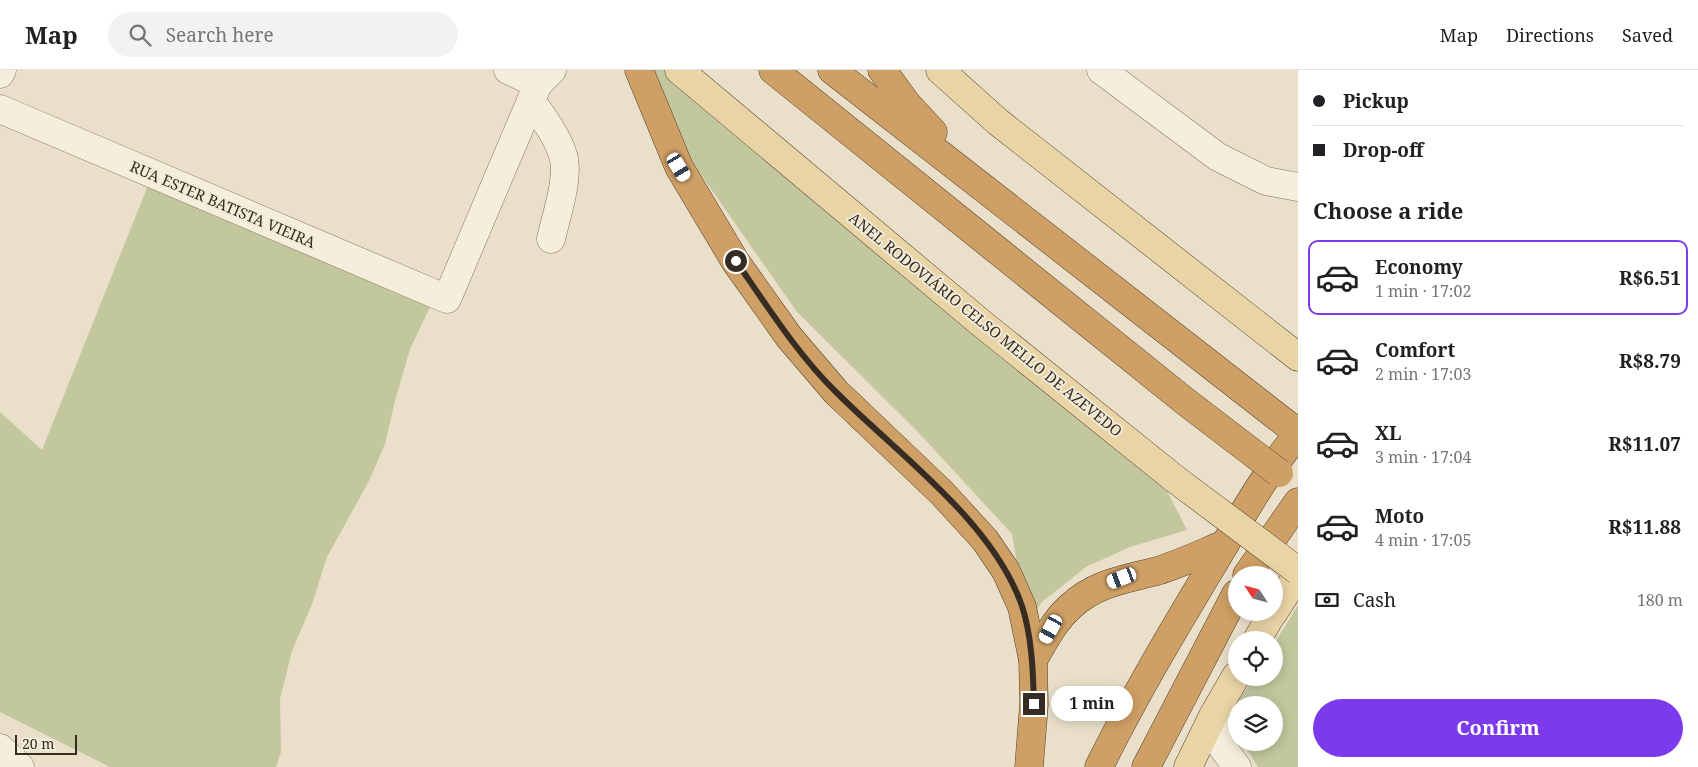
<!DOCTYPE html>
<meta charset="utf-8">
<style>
body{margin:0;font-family:"Noto Serif",serif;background:#f2f2f2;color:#202124;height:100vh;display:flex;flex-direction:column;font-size:19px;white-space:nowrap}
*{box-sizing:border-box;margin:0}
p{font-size:16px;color:#757577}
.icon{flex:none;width:28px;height:28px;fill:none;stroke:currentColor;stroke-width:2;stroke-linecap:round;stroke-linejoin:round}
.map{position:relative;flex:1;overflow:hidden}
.panel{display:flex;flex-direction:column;background:#fff;width:400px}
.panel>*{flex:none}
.top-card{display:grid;align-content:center;height:110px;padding:0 15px;background:#fff}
.needle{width:32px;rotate:306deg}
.controls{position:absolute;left:1228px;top:496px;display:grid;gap:10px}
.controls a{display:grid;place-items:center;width:55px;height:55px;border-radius:50%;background:#fff;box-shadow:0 2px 12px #0003;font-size:25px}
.scale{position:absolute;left:15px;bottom:12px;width:62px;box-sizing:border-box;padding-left:5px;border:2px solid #372c22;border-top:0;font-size:14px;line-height:18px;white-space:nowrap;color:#372c22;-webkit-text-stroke:4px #f2ebd9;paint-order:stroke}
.end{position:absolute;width:22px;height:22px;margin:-11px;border:6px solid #372c22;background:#fff;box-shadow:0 0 0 2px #fff}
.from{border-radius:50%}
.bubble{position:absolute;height:35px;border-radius:18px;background:#fff;box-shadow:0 2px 12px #0003;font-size:16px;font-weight:700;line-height:35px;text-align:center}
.car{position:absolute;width:15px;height:30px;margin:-15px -8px;border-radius:6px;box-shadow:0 0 4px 1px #0007;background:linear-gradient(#fff 24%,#345 0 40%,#fff 0 76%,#345 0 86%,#fff 0)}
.top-card b{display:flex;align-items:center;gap:18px;height:48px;font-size:19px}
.top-card b+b{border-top:1px solid #e0e0e0}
.top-card i{width:12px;height:12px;background:#202124}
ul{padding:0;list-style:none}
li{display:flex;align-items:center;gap:15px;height:75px;margin:0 10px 8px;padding:0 5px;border:2px solid transparent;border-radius:10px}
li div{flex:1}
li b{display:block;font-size:19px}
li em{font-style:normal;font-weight:700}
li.current{border-color:#7c3aed}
li>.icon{width:45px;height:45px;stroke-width:1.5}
h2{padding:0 15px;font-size:22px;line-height:60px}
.pay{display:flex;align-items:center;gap:12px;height:55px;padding:0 15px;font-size:19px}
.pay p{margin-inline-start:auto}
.action{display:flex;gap:10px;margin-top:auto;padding:10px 15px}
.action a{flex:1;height:58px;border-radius:30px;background:#7c3aed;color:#fff;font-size:20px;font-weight:700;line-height:58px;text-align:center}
header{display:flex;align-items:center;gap:30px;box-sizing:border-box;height:70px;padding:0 25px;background:#fff;border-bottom:1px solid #e0e0e0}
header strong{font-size:24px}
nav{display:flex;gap:28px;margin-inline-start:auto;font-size:18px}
.search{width:350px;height:45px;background:#f2f2f2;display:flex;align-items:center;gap:12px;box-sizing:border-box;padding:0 18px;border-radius:28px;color:#757577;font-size:19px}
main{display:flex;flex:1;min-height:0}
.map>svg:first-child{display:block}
.green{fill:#c3c79e}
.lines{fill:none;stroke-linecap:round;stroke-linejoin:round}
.minor-casing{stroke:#857460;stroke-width:29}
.major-casing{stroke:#544233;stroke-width:29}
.highway-casing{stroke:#544233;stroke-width:29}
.minor{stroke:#f6eedc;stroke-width:28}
.major{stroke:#e9d4a6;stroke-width:28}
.highway{stroke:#cfa065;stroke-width:28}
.major-bridge-casing{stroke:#544233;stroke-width:29;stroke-linecap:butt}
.highway-bridge-casing{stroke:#544233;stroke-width:29;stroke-linecap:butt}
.major-bridge{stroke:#e9d4a6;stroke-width:28}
.highway-bridge{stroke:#cfa065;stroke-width:28}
.route{stroke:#372c22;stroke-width:6}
.labels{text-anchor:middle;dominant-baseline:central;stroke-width:4;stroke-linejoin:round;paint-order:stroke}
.street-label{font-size:15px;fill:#372c22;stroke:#f2ebd9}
</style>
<header>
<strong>Map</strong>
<div class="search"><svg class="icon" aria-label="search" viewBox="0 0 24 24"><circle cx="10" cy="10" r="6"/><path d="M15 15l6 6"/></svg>Search here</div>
<nav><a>Map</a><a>Directions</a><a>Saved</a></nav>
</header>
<main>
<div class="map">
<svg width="1298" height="697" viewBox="0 0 1298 697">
<rect width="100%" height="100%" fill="#eae0ca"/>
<g class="green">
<polygon points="646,0 669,0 1149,386 1187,460 1130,477 1086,497 1042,532 1027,555 1012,464 918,362 797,242 690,89"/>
<polygon points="149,113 431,235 410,279 395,331 385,374 369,411 327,487 312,534 292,581 280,629 281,682 276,697 110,697 0,642 0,342 42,380"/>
<polygon points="1298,535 1298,697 1258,697 1243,673 1274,672 1274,635 1236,635 1253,608 1274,608 1274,574"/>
</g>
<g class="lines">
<g class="minor-casing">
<g id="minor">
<polyline points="508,0 538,14"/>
<polyline points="1101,0 1218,87 1266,111 1298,117"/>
<polyline points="0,4 2,0"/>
<path d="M531 31C543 47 557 66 563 85 570 107 556 146 551 169"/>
<polyline points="0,39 447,229 538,14 552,0"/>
<polyline points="1214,644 1220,674 1237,697"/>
<polyline points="0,678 20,697"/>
</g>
</g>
<g class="major-casing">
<g id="major">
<polyline points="679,0 981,253 1175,409"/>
<polyline points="940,0 998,52 1298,287"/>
<polyline points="1274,542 1298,504"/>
<polyline points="1257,570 1273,542"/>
<polyline points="1188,697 1214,644 1236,606"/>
</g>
</g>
<g class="highway-casing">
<g id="highway">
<polyline points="639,0 679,97 735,191 789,267 836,322 942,423 985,470 1006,501 1022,537 1033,590 1034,634 1029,697"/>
<polyline points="773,0 1186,332"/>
<polyline points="832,0 1298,363"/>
<polyline points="882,0 907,34 933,62"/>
<polyline points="1247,505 1298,432"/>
<path d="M1033 590C1044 572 1054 551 1070 537 1095 513 1126 509 1157 501 1180 494 1203 483 1225 474"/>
<path d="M1099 697C1134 626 1174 559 1215 491 1240 449 1266 402 1298 364"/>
<polyline points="1146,697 1236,524"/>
</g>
</g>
<use href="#minor" class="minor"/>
<use href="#major" class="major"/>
<use href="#highway" class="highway"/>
<g class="major-bridge-casing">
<polyline id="major-bridge" points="1175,409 1298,501"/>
</g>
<g class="highway-bridge-casing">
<polyline id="highway-bridge" points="1186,332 1279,403"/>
</g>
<use href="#major-bridge" class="major-bridge"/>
<use href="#highway-bridge" class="highway-bridge"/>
</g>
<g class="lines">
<path class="route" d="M736 191C767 236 798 285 837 323 899 385 993 452 1022 536 1032 567 1033 601 1034 634"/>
</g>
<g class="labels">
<g class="street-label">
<text transform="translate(223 134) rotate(23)">RUA ESTER BATISTA VIEIRA</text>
<text transform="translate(986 254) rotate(39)">ANEL RODOVIÁRIO CELSO MELLO DE AZEVEDO</text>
</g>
</g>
</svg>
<div class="controls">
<a><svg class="needle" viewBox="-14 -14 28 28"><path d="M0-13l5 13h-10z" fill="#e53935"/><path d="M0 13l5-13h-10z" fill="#757577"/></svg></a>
<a><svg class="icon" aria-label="locate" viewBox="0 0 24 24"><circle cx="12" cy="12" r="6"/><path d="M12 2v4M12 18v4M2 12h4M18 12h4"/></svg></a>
<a><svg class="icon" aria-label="layers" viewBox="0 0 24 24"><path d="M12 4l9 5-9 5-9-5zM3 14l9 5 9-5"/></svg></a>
</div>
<div class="scale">20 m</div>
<i class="end from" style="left:736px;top:191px"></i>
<i class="end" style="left:1034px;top:634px"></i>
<div class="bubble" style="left:1051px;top:616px;width:82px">1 min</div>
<i class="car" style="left:679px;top:97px;rotate:149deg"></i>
<i class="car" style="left:1122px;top:508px;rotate:249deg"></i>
<i class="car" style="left:1051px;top:559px;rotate:209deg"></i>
</div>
<section class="panel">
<div class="top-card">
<b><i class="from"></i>Pickup</b>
<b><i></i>Drop-off</b>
</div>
<h2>Choose a ride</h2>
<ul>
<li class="current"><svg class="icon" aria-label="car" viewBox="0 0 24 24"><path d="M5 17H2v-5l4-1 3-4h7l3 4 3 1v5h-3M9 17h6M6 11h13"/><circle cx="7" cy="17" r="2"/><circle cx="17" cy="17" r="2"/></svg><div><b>Economy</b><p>1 min · 17:02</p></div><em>R$6.51</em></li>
<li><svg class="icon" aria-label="car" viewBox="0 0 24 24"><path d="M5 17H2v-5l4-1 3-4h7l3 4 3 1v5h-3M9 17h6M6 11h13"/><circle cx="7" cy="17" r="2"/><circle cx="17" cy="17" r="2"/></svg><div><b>Comfort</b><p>2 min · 17:03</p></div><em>R$8.79</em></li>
<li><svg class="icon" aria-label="car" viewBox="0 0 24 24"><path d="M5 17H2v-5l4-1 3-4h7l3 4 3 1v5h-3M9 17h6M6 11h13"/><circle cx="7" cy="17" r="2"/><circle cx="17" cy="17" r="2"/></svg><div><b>XL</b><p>3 min · 17:04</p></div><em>R$11.07</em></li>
<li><svg class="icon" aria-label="car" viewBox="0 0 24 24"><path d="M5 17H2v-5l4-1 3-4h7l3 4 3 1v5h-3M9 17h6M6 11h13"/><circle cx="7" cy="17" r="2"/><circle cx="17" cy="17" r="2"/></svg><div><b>Moto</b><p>4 min · 17:05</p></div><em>R$11.88</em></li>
</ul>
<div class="pay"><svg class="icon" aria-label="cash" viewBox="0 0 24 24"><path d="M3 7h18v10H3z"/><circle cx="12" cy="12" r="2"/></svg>Cash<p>180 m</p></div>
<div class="action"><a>Confirm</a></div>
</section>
</main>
